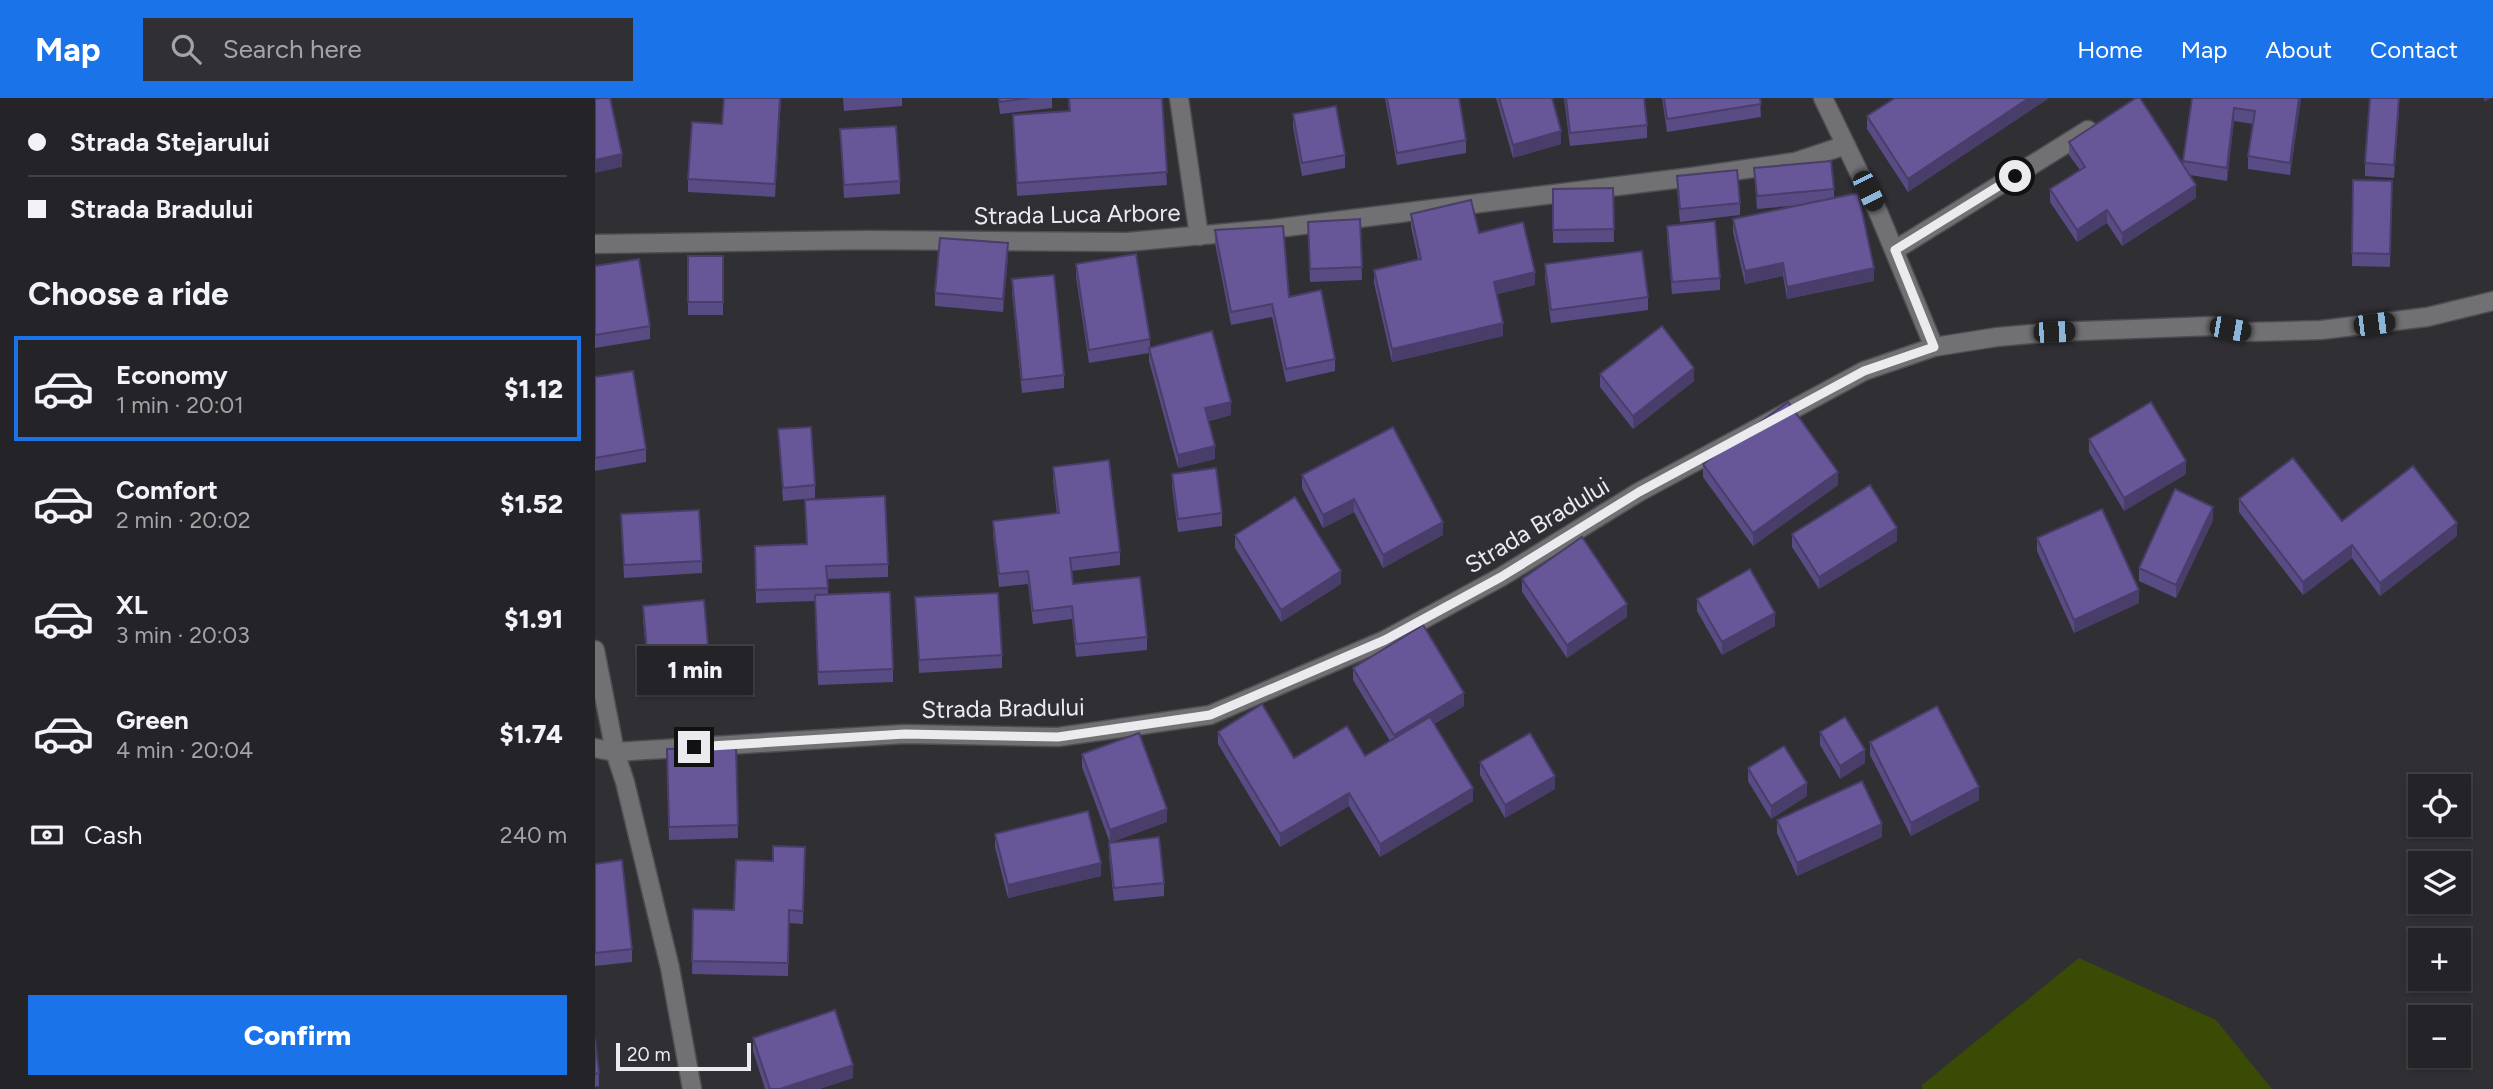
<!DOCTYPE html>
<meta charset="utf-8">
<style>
body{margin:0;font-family:Figtree,sans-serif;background:#302f33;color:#f1f3f6;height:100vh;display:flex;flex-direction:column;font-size:26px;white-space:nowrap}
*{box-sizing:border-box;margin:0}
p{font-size:23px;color:#a3a4a7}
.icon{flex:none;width:38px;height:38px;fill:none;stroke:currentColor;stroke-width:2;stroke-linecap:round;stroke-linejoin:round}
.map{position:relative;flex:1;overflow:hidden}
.details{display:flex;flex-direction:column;background:#242327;width:595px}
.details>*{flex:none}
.hud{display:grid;align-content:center;height:154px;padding:0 28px;background:#242327}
.fabs{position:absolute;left:1813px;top:676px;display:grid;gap:14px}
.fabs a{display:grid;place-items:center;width:63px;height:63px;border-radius:0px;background:#242327;box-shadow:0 2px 5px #0004,0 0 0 2px #414044;font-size:35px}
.scale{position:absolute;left:21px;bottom:18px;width:135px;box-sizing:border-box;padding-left:7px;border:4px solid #ebeaee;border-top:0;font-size:19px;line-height:24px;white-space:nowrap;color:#ebeaee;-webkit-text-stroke:5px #302f34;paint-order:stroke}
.end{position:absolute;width:32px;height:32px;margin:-16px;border:9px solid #ebeaee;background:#111;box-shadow:0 0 0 4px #111}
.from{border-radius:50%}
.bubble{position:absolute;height:49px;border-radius:0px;background:#242327;box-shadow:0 2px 5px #0004,0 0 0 2px #414044;font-size:23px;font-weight:800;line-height:49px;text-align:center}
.car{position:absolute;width:21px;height:42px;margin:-21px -10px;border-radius:9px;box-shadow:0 0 5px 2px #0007;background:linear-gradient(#222 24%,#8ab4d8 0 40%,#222 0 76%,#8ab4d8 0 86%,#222 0)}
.hud b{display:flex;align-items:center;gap:24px;height:66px;font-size:26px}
.hud b+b{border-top:2px solid #414044}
.hud i{width:18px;height:18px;background:#f1f3f6}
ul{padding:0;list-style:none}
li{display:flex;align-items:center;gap:21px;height:105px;margin:0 14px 10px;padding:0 14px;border:4px solid transparent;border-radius:0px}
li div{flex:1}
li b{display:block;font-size:26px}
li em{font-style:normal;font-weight:800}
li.on{border-color:#1a73e8}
li>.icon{width:63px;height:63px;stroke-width:1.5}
h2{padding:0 28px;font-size:32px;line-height:84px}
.pay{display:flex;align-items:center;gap:18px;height:77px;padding:0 28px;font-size:26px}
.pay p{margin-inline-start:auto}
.primary-button{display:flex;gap:14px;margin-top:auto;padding:14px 28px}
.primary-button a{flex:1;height:80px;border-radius:0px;background:#1a73e8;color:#fff;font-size:28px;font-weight:800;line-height:80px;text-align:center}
header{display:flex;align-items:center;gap:42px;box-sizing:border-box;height:98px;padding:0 35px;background:#1a73e8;color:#fff}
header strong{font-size:33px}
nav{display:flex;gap:38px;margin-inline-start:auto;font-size:24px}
.search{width:490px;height:63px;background:#302f33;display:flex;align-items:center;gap:18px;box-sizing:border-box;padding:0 24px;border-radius:0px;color:#a3a4a7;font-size:26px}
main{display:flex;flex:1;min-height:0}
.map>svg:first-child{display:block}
.green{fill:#394b04}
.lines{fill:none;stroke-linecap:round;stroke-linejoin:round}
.service-casing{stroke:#4e4d52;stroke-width:21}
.minor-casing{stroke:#4e4d52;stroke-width:21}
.service{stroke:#717073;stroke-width:18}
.minor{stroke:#717073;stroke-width:18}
.wall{fill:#594b83}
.shaded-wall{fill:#493d6a}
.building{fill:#685798;stroke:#493d6a;stroke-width:2}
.route{stroke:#ebeaee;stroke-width:9}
.labels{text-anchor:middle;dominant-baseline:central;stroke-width:6;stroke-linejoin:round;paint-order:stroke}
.street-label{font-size:24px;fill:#ebeaee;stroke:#302f34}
</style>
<header>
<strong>Map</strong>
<div class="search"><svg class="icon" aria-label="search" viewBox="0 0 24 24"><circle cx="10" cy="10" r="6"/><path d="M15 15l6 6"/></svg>Search here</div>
<nav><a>Home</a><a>Map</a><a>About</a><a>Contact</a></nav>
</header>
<main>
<section class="details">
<div class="hud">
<b><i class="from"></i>Strada Stejarului</b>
<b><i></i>Strada Bradului</b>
</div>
<h2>Choose a ride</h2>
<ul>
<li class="on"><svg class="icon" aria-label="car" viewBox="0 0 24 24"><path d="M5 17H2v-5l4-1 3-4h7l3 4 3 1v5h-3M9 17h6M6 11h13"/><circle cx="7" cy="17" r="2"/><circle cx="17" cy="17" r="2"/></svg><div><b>Economy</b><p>1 min · 20:01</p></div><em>$1.12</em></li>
<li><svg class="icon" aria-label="car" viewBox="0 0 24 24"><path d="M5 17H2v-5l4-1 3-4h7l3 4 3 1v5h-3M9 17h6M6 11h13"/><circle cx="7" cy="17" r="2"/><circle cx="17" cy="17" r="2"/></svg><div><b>Comfort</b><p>2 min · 20:02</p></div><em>$1.52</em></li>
<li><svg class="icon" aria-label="car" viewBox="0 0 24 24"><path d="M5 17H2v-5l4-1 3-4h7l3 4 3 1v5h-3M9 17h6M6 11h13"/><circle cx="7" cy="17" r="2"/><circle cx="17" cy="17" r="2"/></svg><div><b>XL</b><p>3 min · 20:03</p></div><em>$1.91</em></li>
<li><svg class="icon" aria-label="car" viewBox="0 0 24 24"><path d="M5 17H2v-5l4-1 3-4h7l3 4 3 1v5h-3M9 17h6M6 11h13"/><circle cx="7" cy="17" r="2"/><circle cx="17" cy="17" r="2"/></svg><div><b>Green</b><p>4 min · 20:04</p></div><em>$1.74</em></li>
</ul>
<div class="pay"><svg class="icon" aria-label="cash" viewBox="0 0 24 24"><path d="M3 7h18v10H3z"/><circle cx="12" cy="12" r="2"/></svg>Cash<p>240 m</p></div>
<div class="primary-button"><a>Confirm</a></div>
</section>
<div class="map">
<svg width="1898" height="991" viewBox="0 0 1898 991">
<rect width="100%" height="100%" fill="#302f34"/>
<polygon class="green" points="1484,860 1621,922 1677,991 1327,991 1327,987"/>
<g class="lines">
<g class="service-casing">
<g id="service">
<polyline points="584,0 604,138"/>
<polyline points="20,654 30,684 75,870 97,991"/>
</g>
</g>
<g class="minor-casing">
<g id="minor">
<polyline points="1228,0 1284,116 1339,249"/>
<polyline points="0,146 272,142 532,144 675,131 1096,79 1200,64 1251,47"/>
<polyline points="1300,152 1493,32"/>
<polyline points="0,552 20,654"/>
<polyline points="0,650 20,654 310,636 463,639 615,617 790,542 906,479 1044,394 1269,273 1339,249 1402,239 1459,234 1618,228 1652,234 1726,232 1832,219 1898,203"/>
</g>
</g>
<use href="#service" class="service"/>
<use href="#minor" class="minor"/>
</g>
<g class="wall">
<polygon points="129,0 186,0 180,99 93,94 93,81 127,26"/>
<polygon points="248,0 307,0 307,8 249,13"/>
<polygon points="403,0 457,0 457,10 405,16"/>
<polygon points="473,0 567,0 572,87 422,98 418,17 474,13"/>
<polygon points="790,0 864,0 871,42 871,55 802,67"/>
<polygon points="901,0 957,0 966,46 918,60"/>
<polygon points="969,0 1049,0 1052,27 1052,40 975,48"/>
<polygon points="1067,0 1165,0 1166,19 1072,34"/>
<polygon points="1300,0 1454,0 1313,94 1272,31 1272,18"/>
<polygon points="1597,0 1706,0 1695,77 1653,71 1653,58 1658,26 1639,23 1632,83 1595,77 1601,100 1527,148 1512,125 1482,144 1455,104 1455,91 1485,72 1474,57 1474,44 1588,66"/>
<polygon points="1804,11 1799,80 1770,78 1770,65"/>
<polygon points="698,16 750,57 750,70 707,78 698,29"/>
<polygon points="245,31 305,83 305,96 249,100"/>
<polygon points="1159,70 1239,91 1239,100 1279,183 1192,201 1188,178 1150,186 1138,134 1138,121 1206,107 1162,111"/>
<polygon points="1082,78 1145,105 1145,117 1085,124 1082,91"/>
<polygon points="1758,82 1797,83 1795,169 1757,168"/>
<polygon points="1018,90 1019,144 958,145 958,91"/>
<polygon points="816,116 884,135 940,187 902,196 908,238 797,264 779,185 779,172 823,161 816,129"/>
<polygon points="765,121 767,182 715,184 713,124"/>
<polygon points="1072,128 1125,180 1125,192 1077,196 1072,141"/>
<polygon points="620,132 694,199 740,261 740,273 691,284 677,219 636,227 620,145"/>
<rect x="93" y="158" width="35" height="59"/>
<polygon points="413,158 408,214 340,208 340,195"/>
<polygon points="481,166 555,241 555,250 636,317 614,323 620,361 583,370 554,263 554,255 494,265 481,179"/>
<polygon points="950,166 1053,199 1053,212 956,225 950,179"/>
<polygon points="0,168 55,228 55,241 0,250"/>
<polygon points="417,181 469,277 469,290 427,295 417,194"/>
<polygon points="1005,276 1099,283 1038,331 1005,289"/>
<polygon points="0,279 51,351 51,364 0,373"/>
<polygon points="183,331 220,387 220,400 188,403"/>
<polygon points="1494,341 1591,376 1529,413 1494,354"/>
<polygon points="1108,366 1243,387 1158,448 1108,379"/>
<polygon points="458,369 525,454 525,467 476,473 478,486 552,539 552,552 481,559 477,521 438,526 433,486 404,489 398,436 398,423 462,416 458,382"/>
<polygon points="577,376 627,415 627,428 583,434 577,389"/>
<polygon points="707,377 848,437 788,470 759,414 728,430 707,390"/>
<polygon points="1644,401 1747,423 1862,438 1785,498 1757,460 1708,497 1644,414"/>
<polygon points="26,416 107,463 107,475 29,480"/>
<polygon points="1618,422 1581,500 1544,483 1544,470"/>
<polygon points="1197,436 1302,443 1224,491 1197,449"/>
<polygon points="640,437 746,486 686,524 640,450"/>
<polygon points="1442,440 1544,505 1479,535 1442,453"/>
<polygon points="160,448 293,466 293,479 232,481 233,496 298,571 298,584 223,587 220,503 161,505"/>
<polygon points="927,481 1032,519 972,560 927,494"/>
<polygon points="320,499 407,557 407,570 324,575"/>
<polygon points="1102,501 1180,528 1127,557 1102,513"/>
<polygon points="48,508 114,559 114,572 53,577 48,521"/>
<polygon points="758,570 869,608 839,626 878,703 785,759 754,708 685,749 623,646 623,634 699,660 770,658 795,643 758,582"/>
<polygon points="1225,634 1270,665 1245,681 1225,647"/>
<polygon points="1275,644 1384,702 1316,738 1275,657"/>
<polygon points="141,649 143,740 74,742 72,651"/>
<polygon points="487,656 572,724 516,744 569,785 569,798 519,803 514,758 515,745 487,669"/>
<polygon points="885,664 960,691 910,720 885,677"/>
<polygon points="1153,670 1212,698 1176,721 1153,683"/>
<polygon points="1182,722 1287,739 1202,778 1182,735"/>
<polygon points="400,736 506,778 413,800 400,749"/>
<polygon points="210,749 208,826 194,825 193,878 97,876 98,811 139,812"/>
<polygon points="0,766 37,851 37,864 0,868"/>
<polygon points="158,940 258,980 224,991 170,991 158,953"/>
<polygon points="0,941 4,975 4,988 0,989"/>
</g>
<g class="shaded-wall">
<polygon points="185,0 186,0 180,99 180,86"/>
<polygon points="1434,0 1454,0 1313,94 1313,81"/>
<polygon points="1704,0 1706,0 1695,77 1695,65"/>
<polygon points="1804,0 1804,11 1799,80 1799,67"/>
<polygon points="1889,0 1897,0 1889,4"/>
<polygon points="1639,10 1639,23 1632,83 1632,70"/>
<polygon points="966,33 966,46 918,60 918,47"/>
<polygon points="27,56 27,69 0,75 0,62"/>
<polygon points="1601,87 1601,100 1527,148 1527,135"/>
<polygon points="1512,112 1512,125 1482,144 1482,132"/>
<polygon points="413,145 413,158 408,214 408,201"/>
<polygon points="1188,165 1188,178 1150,186 1150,173"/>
<polygon points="1279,170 1279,183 1192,201 1192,189"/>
<polygon points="940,174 940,187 899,197 899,184"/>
<polygon points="908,225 908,238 797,264 797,251"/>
<polygon points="1099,270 1099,283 1038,331 1038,318"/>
<polygon points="636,304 636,317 610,323 610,310"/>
<polygon points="620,348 620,361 583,370 583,357"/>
<polygon points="1591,363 1591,376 1529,413 1529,400"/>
<polygon points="1243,374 1243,387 1158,448 1158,435"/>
<polygon points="759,401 759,414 728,430 728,417"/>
<polygon points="1618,409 1618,422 1581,500 1581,487"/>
<polygon points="848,424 848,437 788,470 788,457"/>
<polygon points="1862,425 1862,438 1785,498 1785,485"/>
<polygon points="1302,430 1302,443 1224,491 1224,479"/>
<polygon points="1757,447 1757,460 1708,497 1708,484"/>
<polygon points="746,473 746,486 686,524 686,512"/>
<polygon points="1544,492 1544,505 1479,535 1479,522"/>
<polygon points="1032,506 1032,519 972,560 972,547"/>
<polygon points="1180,515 1180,528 1127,557 1127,544"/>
<polygon points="869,595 869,608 799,650 799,637"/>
<polygon points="1270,652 1270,665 1245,681 1245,668"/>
<polygon points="960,678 960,691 910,720 910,707"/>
<polygon points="1212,685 1212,698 1176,721 1176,708"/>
<polygon points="1384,689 1384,702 1316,738 1316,725"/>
<polygon points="878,690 878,703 785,759 785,746"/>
<polygon points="754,695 754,708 685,749 685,736"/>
<polygon points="572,711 572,724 515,745 515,732"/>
<polygon points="1287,726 1287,739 1202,778 1202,765"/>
<polygon points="506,765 506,778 413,800 413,787"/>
<polygon points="258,967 258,980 224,991 185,991"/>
</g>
<g class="building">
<polygon points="6,0 15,0 27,56 0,62 0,1"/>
<polygon points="129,0 185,0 180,86 93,81 97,24 127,26"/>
<polygon points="404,0 433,0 405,4"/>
<polygon points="474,0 567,0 572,74 422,85 418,17 475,13"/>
<polygon points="792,0 864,0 871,42 802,55"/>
<polygon points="904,0 957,0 966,33 918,47"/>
<polygon points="971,0 1049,0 1052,27 975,35"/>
<polygon points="1069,0 1165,0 1166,6 1072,21"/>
<polygon points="1300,0 1434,0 1313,81 1272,18"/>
<polygon points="1541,0 1545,0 1601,87 1527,135 1512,112 1482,132 1455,91 1490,69 1474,44"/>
<polygon points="1597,0 1704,0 1695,65 1653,58 1660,13 1639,10 1632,70 1588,63"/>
<polygon points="1775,0 1804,0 1799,67 1770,65"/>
<polygon points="741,8 750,57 707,65 698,16"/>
<polygon points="301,28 305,83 249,87 245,31"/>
<polygon points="1236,63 1239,91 1162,98 1159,70"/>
<polygon points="1142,72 1145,105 1085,111 1082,78"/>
<polygon points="1758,82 1797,83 1795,156 1757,155"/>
<polygon points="1018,90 1019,131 958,132 958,91"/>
<polygon points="1263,95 1279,170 1192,189 1188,165 1150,173 1138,121"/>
<polygon points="876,102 884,135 928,124 940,174 899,184 908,225 797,251 779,172 826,161 816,116"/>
<polygon points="765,121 767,169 715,171 713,124"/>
<polygon points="1120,123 1125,180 1077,184 1072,128"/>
<polygon points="688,128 694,199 726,192 740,261 691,271 677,206 636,214 620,132"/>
<polygon points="345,140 413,145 408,201 340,195"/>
<polygon points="1047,153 1053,199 956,212 950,166"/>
<polygon points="541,156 555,241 494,252 481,166"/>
<rect x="93" y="158" width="35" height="46"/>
<polygon points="44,161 55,228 0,237 0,168"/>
<polygon points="459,177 469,277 427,282 417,181"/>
<polygon points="1067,228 1099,270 1038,318 1005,276"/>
<polygon points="617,233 636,304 610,310 620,348 583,357 554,250"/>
<polygon points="38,273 51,351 0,360 0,279"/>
<polygon points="1193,304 1243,374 1158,435 1108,366"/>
<polygon points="1556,304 1591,363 1529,400 1494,341"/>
<polygon points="216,329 220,387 188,390 183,331"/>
<polygon points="798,329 848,424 788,457 759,401 728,417 707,377"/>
<polygon points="1698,360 1747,423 1818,368 1862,425 1785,485 1757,447 1708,484 1644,401"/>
<polygon points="514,362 525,454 475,460 478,486 545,479 552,539 481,546 477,508 438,513 433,473 404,476 398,423 464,415 458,369"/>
<polygon points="621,370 627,415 583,421 577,376"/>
<polygon points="1275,387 1302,430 1224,479 1197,436"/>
<polygon points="1580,391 1618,409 1581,487 1544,470"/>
<polygon points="290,398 293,466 231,468 233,490 161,492 160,448 212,446 210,402"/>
<polygon points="700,399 746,473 686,512 640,437"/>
<polygon points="1507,411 1544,492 1479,522 1442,440"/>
<polygon points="104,412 107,463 29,467 26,416"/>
<polygon points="987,439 1032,506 972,547 927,481"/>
<polygon points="1155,471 1180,515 1127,544 1102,501"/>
<polygon points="295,494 298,571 223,574 220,497"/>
<polygon points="403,495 407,557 324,562 320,499"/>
<polygon points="109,502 114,559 53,564 48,508"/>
<polygon points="828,527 869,595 799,637 758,570"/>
<polygon points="667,606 699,660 752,628 770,658 835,619 878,690 785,746 754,695 685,736 623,634"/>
<polygon points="1342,608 1384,689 1316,725 1275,644"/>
<polygon points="1250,619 1270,652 1245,668 1225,634"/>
<polygon points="544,635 572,711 515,732 487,656"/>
<polygon points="935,635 960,678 910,707 885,664"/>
<polygon points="1189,648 1212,685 1176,708 1153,670"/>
<polygon points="141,649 143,727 74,729 72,651"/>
<polygon points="1267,683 1287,726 1202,765 1182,722"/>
<polygon points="493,713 506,765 413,787 400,736"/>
<polygon points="564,739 569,785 519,790 514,745"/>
<polygon points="178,748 210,749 208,813 194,812 193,865 97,863 98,811 139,812 141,762 178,763"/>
<polygon points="27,762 37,851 0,855 0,766"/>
<polygon points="240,912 258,967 185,991 175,991 158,940"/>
<polygon points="0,941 4,975 0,976"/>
</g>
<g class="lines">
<polyline class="route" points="99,649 310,636 463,639 615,617 790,542 906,479 1044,394 1269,273 1339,249 1300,152 1420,78"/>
</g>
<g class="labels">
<g class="street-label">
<text transform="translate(482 116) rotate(-1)">Strada Luca Arbore</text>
<text transform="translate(942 427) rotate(-31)">Strada Bradului</text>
<text transform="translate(408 610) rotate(-1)">Strada Bradului</text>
</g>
</g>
</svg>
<div class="fabs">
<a><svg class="icon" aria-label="locate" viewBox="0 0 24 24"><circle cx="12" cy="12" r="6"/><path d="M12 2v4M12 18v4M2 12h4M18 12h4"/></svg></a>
<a><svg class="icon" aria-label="layers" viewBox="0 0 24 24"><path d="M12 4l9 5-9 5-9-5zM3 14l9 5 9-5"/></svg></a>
<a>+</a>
<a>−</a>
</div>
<div class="scale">20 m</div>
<i class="end from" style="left:1420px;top:78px"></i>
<i class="end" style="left:99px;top:649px"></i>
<div class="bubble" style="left:42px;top:548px;width:116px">1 min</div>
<i class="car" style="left:1273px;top:93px;rotate:154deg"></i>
<i class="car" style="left:1779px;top:226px;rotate:83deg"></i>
<i class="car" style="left:1635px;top:231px;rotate:100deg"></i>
<i class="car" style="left:1459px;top:234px;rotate:88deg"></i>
</div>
</main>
